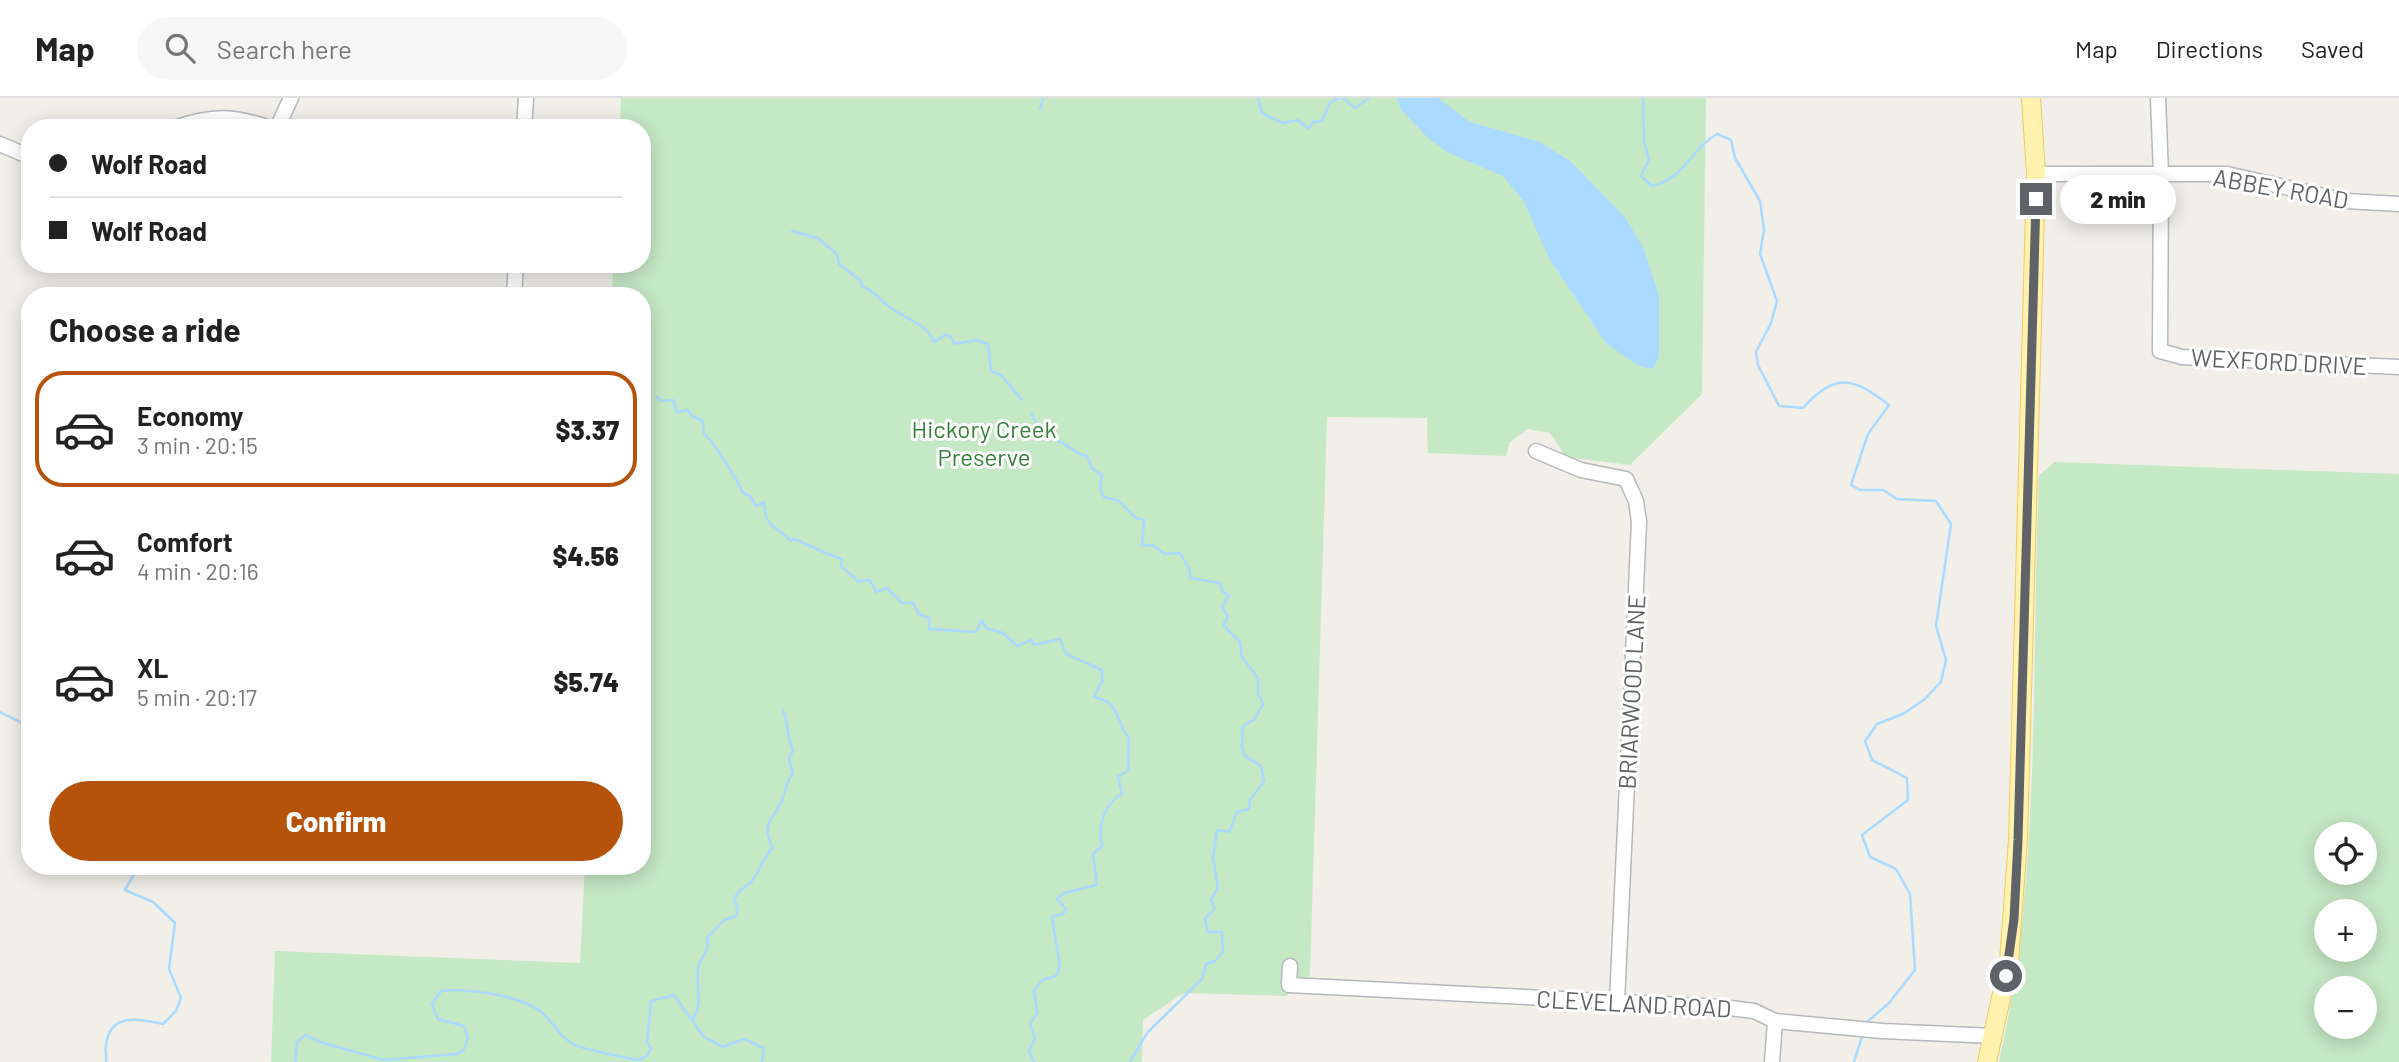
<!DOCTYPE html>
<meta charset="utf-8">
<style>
body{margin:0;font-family:Barlow,sans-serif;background:#f6f6f6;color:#222;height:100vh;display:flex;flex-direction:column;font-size:26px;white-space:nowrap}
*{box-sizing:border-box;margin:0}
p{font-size:23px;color:#767676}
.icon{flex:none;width:38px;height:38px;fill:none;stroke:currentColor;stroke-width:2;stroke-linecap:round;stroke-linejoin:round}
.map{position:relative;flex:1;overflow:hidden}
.sheet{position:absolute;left:21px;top:189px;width:630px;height:588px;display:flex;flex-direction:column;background:#fff;border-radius:28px;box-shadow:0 4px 18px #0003}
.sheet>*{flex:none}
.top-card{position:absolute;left:21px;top:21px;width:630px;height:154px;border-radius:28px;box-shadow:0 4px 18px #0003;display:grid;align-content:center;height:154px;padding:0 28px;background:#fff}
.fabs{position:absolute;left:2314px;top:724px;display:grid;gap:14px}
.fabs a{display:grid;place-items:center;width:63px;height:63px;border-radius:50%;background:#fff;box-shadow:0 4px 18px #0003;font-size:35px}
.end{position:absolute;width:32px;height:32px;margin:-16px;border:9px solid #5f6368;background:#fff;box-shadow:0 0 0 4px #fff}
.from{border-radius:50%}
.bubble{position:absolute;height:49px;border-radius:24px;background:#fff;box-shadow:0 4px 18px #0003;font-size:23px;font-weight:800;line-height:49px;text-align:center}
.top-card b{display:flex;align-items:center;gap:24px;height:66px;font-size:26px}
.top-card b+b{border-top:2px solid #e0e0e0}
.top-card i{width:18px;height:18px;background:#222}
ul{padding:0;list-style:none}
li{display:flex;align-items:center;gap:21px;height:116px;margin:0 14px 10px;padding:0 14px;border:4px solid transparent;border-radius:28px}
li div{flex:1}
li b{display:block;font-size:26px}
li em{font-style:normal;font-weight:800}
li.active{border-color:#b45309}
li>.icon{width:63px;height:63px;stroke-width:1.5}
h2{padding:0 28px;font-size:32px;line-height:84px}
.primary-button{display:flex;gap:14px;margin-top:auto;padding:14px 28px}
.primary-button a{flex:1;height:80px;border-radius:42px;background:#b45309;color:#fff;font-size:28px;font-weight:800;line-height:80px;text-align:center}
header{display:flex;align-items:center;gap:42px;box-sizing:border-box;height:98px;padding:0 35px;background:#fff;border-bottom:2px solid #e0e0e0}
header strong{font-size:33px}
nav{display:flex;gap:38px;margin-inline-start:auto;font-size:24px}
.search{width:490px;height:63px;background:#f6f6f6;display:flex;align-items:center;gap:18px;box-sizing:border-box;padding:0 24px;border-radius:38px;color:#767676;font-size:26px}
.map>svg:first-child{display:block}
.green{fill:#c5e8c5;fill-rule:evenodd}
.water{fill:#aadaff}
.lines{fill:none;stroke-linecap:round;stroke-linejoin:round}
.stream{stroke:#aadaff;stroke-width:2.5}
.minor-casing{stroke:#b5b8bc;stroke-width:17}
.major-casing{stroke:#f2c960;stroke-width:20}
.minor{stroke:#fff;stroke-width:14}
.major{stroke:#fff2af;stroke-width:18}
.route{stroke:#5f6368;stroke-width:9}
.labels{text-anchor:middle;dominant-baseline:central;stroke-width:6;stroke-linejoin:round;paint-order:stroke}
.street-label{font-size:24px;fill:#5f6368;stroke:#fff}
.park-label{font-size:24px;fill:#348238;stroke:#fff}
</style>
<header>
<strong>Map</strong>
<div class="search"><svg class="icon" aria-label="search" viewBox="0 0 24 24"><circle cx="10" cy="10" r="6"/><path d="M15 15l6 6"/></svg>Search here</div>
<nav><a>Map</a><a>Directions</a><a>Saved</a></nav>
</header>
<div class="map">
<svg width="2399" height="964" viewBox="0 0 2399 964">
<rect width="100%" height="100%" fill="#f1efe8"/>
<g class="green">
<polygon points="621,0 1706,0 1702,296 1630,367 1566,359 1550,335 1528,331 1510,344 1506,358 1428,355 1427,320 1327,319 1310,877 1286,898 1184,895 1143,922 1142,964 271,964 275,853 580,865 585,768 642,768 642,198 612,198 613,166 642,166 642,30 620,30"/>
<path d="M2055 364 2399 376V964H1999C2042 775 2031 571 2039 377ZM2326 737H2364V775H2326ZM2326 814H2364V852H2326ZM2326 891H2364V929H2326Z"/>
</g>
<polygon class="water" points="1397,0 1438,0 1470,24 1540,44 1571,64 1624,118 1643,149 1659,198 1659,259 1652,271 1637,267 1606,245 1549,160 1523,102 1503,78 1449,55 1430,42 1401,11"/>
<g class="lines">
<g class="stream">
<polyline points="1258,0 1262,15 1283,25 1298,22 1309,31 1313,24 1322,23 1330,5 1339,0"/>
<polyline points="1343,0 1355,10 1369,0"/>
<path d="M1643 0 1644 43 1649 62 1641 78 1652 88C1687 79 1689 52 1717 36L1731 42 1735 60 1760 103 1764 132 1760 156 1777 203 1771 225 1756 254 1758 267 1779 308 1803 310C1835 274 1853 279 1889 307L1868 336 1851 387 1860 392H1883L1897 401 1936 403 1951 426 1936 528 1946 562 1941 584 1925 601 1903 616 1877 626 1865 643 1872 662 1907 680 1908 702 1862 737 1870 759 1896 771 1910 796 1915 872 1889 905 1867 924"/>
<polyline points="1040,11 1043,0"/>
<path d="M792 133 818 140 837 156 839 166 860 182 863 189C877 194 881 204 892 211 907 221 927 226 934 244L945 237 950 238 955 246 976 242 988 246 991 273 1001 277 1022 302"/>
<path d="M657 299 661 303 673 302 677 314 688 312 692 318 703 323 704 336C713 342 739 385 743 395L750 398 756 408 764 404C765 431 776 427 791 443L794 441C812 448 825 456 842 461L841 468 858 483 870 482 876 494 887 490 902 505H913L919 516 929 520V531L976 534 982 522 986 530 1003 535 1017 548 1031 542 1034 547 1060 541 1066 556 1102 572V583L1094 599C1098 602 1104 600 1109 605 1120 616 1119 629 1129 640L1128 673 1118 678 1122 696C1105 705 1097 728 1102 748L1093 756 1097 787 1064 795 1057 801 1066 811 1063 816 1052 819 1060 868 1056 878 1042 882 1034 892 1037 915 1030 926 1035 940 1029 953 1034 964"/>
<path d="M1031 315C1040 333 1044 336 1062 345 1072 349 1075 356 1087 358L1092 370 1102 377 1100 390 1104 399 1119 403 1136 420 1144 422 1142 448 1153 447 1164 456 1180 455 1190 473V480L1220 485 1223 494 1229 497 1222 509 1228 519 1223 527 1240 544 1242 559 1258 580V596L1263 606 1255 621 1243 628 1242 649 1245 658 1261 668 1264 683 1250 702 1249 711 1237 714 1229 734 1217 732 1213 760 1218 790 1211 801 1214 811 1205 821 1208 834H1222L1223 854 1215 863 1206 866 1202 881 1147 935 1130 964"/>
<polyline points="0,614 30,629"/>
<path d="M692 922C705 903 695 892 698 872 699 858 711 856 707 840L724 822 736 818 738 811 734 801C739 790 749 789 754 780 761 770 763 759 773 750 761 726 771 724 781 705 786 694 785 684 793 676L789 661 793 652C786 639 789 626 783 612"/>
<path d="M106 964C107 958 105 953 106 947 110 914 140 921 163 926L176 913 181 900 169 871 175 825 153 804 125 792 139 768"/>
<path d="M295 964 297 944 306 937 320 944 384 962 456 956 463 953 468 940 464 928 438 921 432 906 441 893C467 890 518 897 540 913 553 923 559 939 575 947 583 951 626 960 638 962L647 958 651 950 647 945 651 903 674 897 704 939 723 949 744 941 764 950 762 964"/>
<polyline points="1854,964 1862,939"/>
</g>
<g class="minor-casing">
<g id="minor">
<polyline points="2158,0 2161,76 2160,253 2182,259 2399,269"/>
<path d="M174 30C212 17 232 17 270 30"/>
<polyline points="277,30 291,0"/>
<polyline points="524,30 526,0"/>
<polyline points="0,46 30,59"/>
<polyline points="2036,76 2227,76 2346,103 2399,106"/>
<polyline points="514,198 516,166"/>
<polyline points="1536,353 1581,372 1626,381 1636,403 1639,424 1617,904"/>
<polyline points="1290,868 1289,887 1722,909 1754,913 1775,923 1882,933 1994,938"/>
<polyline points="1772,964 1775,923"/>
</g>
</g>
<g class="major-casing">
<polyline id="major" points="1987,964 2009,863 2018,742 2036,76 2031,0"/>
</g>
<use href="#minor" class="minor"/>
<use href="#major" class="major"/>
</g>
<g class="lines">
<polyline class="route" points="2006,878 2014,821 2018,742 2036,101"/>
</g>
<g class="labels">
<g class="street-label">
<text transform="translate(2281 90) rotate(10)">ABBEY ROAD</text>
<text transform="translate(2279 263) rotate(3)">WEXFORD DRIVE</text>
<text transform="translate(1631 594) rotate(-87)">BRIARWOOD LANE</text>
<text transform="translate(1634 905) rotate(3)">CLEVELAND ROAD</text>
</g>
<g class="park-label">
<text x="984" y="330">Hickory Creek<tspan x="984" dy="28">Preserve</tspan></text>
</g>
</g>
</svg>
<div class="fabs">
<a><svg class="icon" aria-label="locate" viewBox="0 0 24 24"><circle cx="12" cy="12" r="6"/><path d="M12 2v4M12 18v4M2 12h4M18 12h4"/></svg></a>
<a>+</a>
<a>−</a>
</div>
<i class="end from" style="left:2006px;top:878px"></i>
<i class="end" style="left:2036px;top:101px"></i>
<div class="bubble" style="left:2060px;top:77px;width:116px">2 min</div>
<div class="top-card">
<b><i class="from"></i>Wolf Road</b>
<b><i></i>Wolf Road</b>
</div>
<section class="sheet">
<h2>Choose a ride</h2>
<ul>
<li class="active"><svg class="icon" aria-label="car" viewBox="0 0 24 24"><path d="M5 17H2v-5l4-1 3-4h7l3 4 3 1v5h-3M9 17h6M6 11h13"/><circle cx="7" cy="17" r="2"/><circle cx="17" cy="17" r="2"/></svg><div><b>Economy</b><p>3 min · 20:15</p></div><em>$3.37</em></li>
<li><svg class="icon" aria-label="car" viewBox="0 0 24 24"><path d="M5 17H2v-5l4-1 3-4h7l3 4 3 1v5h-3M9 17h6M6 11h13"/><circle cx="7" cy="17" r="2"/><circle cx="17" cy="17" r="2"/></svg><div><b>Comfort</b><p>4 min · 20:16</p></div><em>$4.56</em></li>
<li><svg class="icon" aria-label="car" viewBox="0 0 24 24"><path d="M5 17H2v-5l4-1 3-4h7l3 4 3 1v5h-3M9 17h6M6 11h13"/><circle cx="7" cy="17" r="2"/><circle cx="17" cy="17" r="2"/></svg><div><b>XL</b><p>5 min · 20:17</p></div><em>$5.74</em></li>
</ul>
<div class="primary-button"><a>Confirm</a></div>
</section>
</div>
